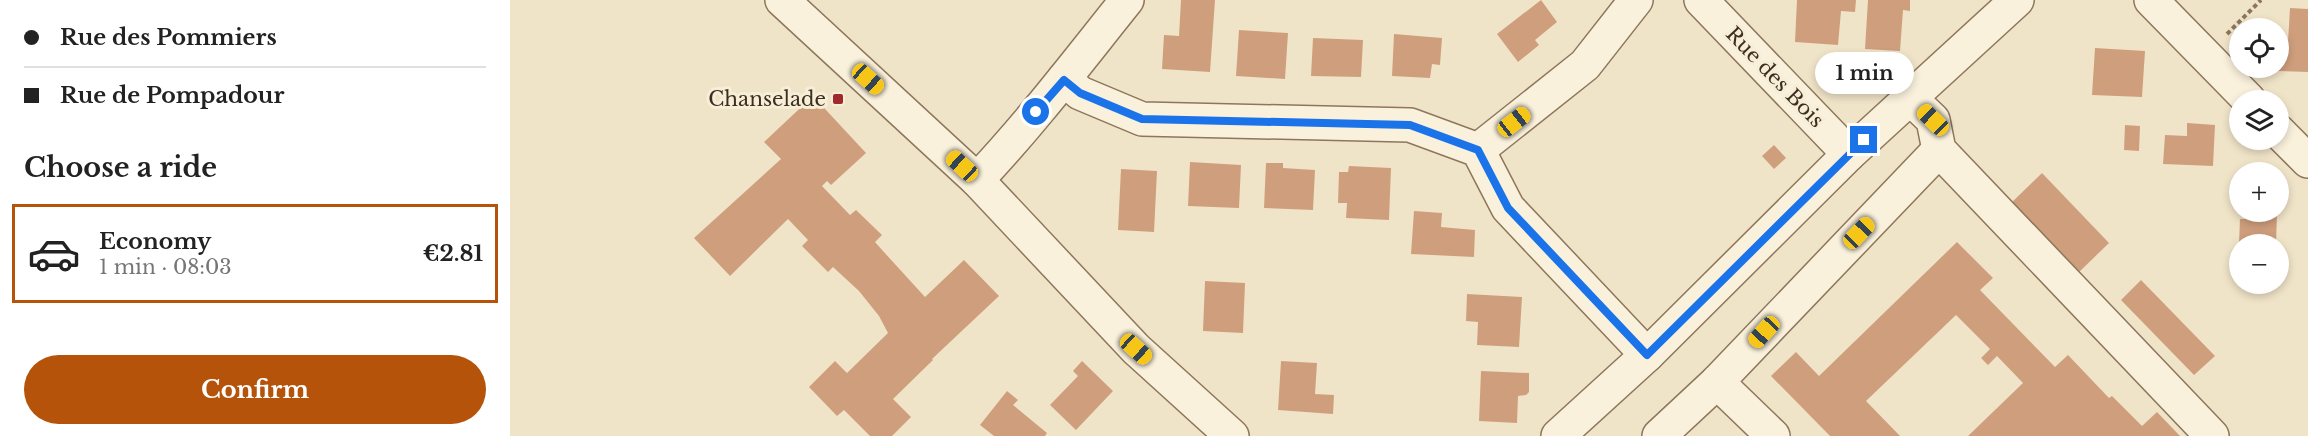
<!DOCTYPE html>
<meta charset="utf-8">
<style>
body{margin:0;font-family:"Libre Baskerville",serif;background:#f2f2f2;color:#222;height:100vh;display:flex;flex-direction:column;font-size:22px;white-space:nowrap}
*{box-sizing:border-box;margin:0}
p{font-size:20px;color:#767676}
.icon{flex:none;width:33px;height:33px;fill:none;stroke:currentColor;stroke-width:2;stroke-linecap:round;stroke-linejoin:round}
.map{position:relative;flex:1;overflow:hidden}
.drawer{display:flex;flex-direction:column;background:#fff;width:510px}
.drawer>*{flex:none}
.top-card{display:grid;align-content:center;height:132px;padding:0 24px;background:#fff}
.tools{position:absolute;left:1719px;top:18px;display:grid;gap:12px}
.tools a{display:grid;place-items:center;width:60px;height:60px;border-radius:50%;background:#fff;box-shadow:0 3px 9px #0003;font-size:30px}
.end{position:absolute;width:27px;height:27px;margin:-14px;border:8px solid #1a73e8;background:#fff;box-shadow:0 0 0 3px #fff}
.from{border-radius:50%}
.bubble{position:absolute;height:42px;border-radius:21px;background:#fff;box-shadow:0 3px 9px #0003;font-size:20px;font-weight:700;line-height:42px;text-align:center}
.car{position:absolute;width:18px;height:36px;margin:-18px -9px;border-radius:8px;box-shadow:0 0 4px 2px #0007;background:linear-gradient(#f5c518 24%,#345 0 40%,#f5c518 0 76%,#345 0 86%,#f5c518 0)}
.top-card b{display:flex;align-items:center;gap:21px;height:57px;font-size:22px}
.top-card b+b{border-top:2px solid #e0e0e0}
.top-card i{width:15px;height:15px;background:#222}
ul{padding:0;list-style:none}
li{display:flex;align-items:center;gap:18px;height:99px;margin:0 12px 9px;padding:0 12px;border:3px solid transparent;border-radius:0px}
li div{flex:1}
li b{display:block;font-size:22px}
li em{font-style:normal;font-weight:700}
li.active{border-color:#b45309}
li>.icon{width:54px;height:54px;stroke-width:1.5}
h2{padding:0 24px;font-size:27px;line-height:72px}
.cta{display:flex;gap:12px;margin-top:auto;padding:12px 24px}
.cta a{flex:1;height:69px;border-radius:36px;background:#b45309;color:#fff;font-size:24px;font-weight:700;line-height:69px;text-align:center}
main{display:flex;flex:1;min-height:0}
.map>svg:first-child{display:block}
.building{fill:#cf9f7d}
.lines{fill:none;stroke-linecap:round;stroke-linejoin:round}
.minor-casing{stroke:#8d765c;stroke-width:36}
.path{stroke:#8d765c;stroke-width:4;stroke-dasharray:4.5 3;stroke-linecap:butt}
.minor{stroke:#faf1dc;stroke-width:33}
.route{stroke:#1a73e8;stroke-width:8}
.poi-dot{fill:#9e2a2b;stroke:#f7eed8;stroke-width:2}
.labels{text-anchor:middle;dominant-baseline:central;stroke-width:6;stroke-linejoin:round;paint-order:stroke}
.street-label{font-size:20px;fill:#3d2e20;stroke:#f7eed8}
.poi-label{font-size:20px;fill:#3d2e20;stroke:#f7eed8;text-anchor:end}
</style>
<main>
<section class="drawer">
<div class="top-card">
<b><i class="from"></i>Rue des Pommiers</b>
<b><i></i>Rue de Pompadour</b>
</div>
<h2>Choose a ride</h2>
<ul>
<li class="active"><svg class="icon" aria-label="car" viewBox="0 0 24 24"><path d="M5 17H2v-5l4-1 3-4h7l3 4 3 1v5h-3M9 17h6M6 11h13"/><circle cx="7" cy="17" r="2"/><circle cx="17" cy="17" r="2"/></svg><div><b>Economy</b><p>1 min · 08:03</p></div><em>€2.81</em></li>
</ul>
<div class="cta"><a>Confirm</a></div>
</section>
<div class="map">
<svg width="1798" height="436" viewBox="0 0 1798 436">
<rect width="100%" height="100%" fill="#f0e4c8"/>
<g class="building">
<polygon points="671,0 705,0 700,72 652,69 654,35 669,36"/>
<polygon points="1031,0 1047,22 1025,40 1029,45 1008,62 987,34"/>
<polygon points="1287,0 1346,0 1345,12 1331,11 1328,45 1285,42"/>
<polygon points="1358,0 1400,0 1400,11 1393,10 1390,51 1355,49"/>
<polygon points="1780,8 1798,9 1798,72 1768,71 1769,42 1778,42"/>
<polygon points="729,30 778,33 775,79 726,76"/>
<polygon points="884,34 932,38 930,65 922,64 920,78 882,76"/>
<polygon points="803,38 853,40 851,77 801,76"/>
<polygon points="1585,48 1635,51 1632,97 1582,95"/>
<polygon points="303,96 356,153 321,185 317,181 312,186 340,215 346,210 372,235 365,242 373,251 415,297 454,260 489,296 422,359 423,360 383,399 401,417 382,436 360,436 334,410 327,416 299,387 325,361 337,373 378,333 369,316 349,291 323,267 318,272 292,246 298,240 278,219 220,276 184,238 271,159 254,142"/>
<polygon points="1677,123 1705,125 1703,166 1653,164 1655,135 1677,136"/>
<polygon points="1615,125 1630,126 1629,151 1614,150"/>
<polygon points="1264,145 1276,158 1264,169 1252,156"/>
<polygon points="680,162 731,165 729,208 678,206"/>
<polygon points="756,163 773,163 773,168 805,170 803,210 754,208"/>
<polygon points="839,166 881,168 879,220 836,218 837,203 828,203 829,172 838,172"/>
<polygon points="611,169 647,171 644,232 608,230"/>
<polygon points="1532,173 1599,243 1566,275 1499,205"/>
<polygon points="904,211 932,213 931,227 965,230 964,257 901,254"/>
<polygon points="1740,212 1767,212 1766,244 1729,244 1730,219 1739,219"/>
<polygon points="1447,242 1483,278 1470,290 1545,367 1558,355 1599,398 1602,396 1632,426 1647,412 1670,436 1458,436 1513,383 1487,356 1478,365 1471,358 1480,349 1446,315 1356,401 1390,436 1320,436 1261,376 1286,352 1309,376"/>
<polygon points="1631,280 1705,356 1684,375 1611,300"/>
<polygon points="695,281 735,283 733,333 693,331"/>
<polygon points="957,294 1012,297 1009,347 967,345 968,322 956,321"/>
<polygon points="572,361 603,391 566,430 540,405 568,376 563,371"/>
<polygon points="771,361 807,363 805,394 824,395 823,414 768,410"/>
<polygon points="971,371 1019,373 1019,392 1016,395 1008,396 1007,423 969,421"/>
<polygon points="497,391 508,400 503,405 537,433 535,436 484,436 470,425"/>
</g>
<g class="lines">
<g class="minor-casing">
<g id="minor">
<polyline points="272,0 467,180 626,349 722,436"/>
<polyline points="1191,0 1339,154"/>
<polyline points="1641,0 1739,100"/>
<polyline points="554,79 570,93 632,119 900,125 968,150 998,208 1137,355"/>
<polyline points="1400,98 1423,120 1429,150 1702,436"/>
<polyline points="1768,131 1798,161"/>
<polyline points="968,150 1075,65 1126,0"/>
<path d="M467 180C521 123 568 61 617 0"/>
<polyline points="1207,382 1263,436"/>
<polyline points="1048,436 1137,355 1339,154 1507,0"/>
<polyline points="1149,436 1207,382 1429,150"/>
</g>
</g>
<polyline class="path" points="1717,34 1751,0"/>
<use href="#minor" class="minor"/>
</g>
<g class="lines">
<polyline class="route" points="526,112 554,80 570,93 632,119 900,125 968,150 998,208 1137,355 1354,140"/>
</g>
<rect class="poi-dot" x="322" y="93" width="12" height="12" rx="3"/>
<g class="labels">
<g class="street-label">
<text transform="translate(1265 77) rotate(46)">Rue des Bois</text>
</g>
<g class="poi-label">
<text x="316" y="99">Chanselade</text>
</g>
</g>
</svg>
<div class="tools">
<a><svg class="icon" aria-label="locate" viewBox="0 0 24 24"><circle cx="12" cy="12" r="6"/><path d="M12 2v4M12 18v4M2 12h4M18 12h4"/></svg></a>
<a><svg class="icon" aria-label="layers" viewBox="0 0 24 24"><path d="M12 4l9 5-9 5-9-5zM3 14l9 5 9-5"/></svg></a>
<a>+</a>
<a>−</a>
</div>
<i class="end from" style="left:526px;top:112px"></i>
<i class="end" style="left:1354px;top:140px"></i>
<div class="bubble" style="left:1305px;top:52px;width:99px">1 min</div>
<i class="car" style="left:358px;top:79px;rotate:132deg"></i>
<i class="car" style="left:1423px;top:120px;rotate:314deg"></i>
<i class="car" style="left:1004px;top:122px;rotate:52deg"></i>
<i class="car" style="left:452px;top:166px;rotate:313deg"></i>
<i class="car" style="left:1349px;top:233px;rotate:44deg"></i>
<i class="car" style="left:1254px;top:332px;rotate:223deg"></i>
<i class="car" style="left:626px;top:349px;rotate:132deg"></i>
</div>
</main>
